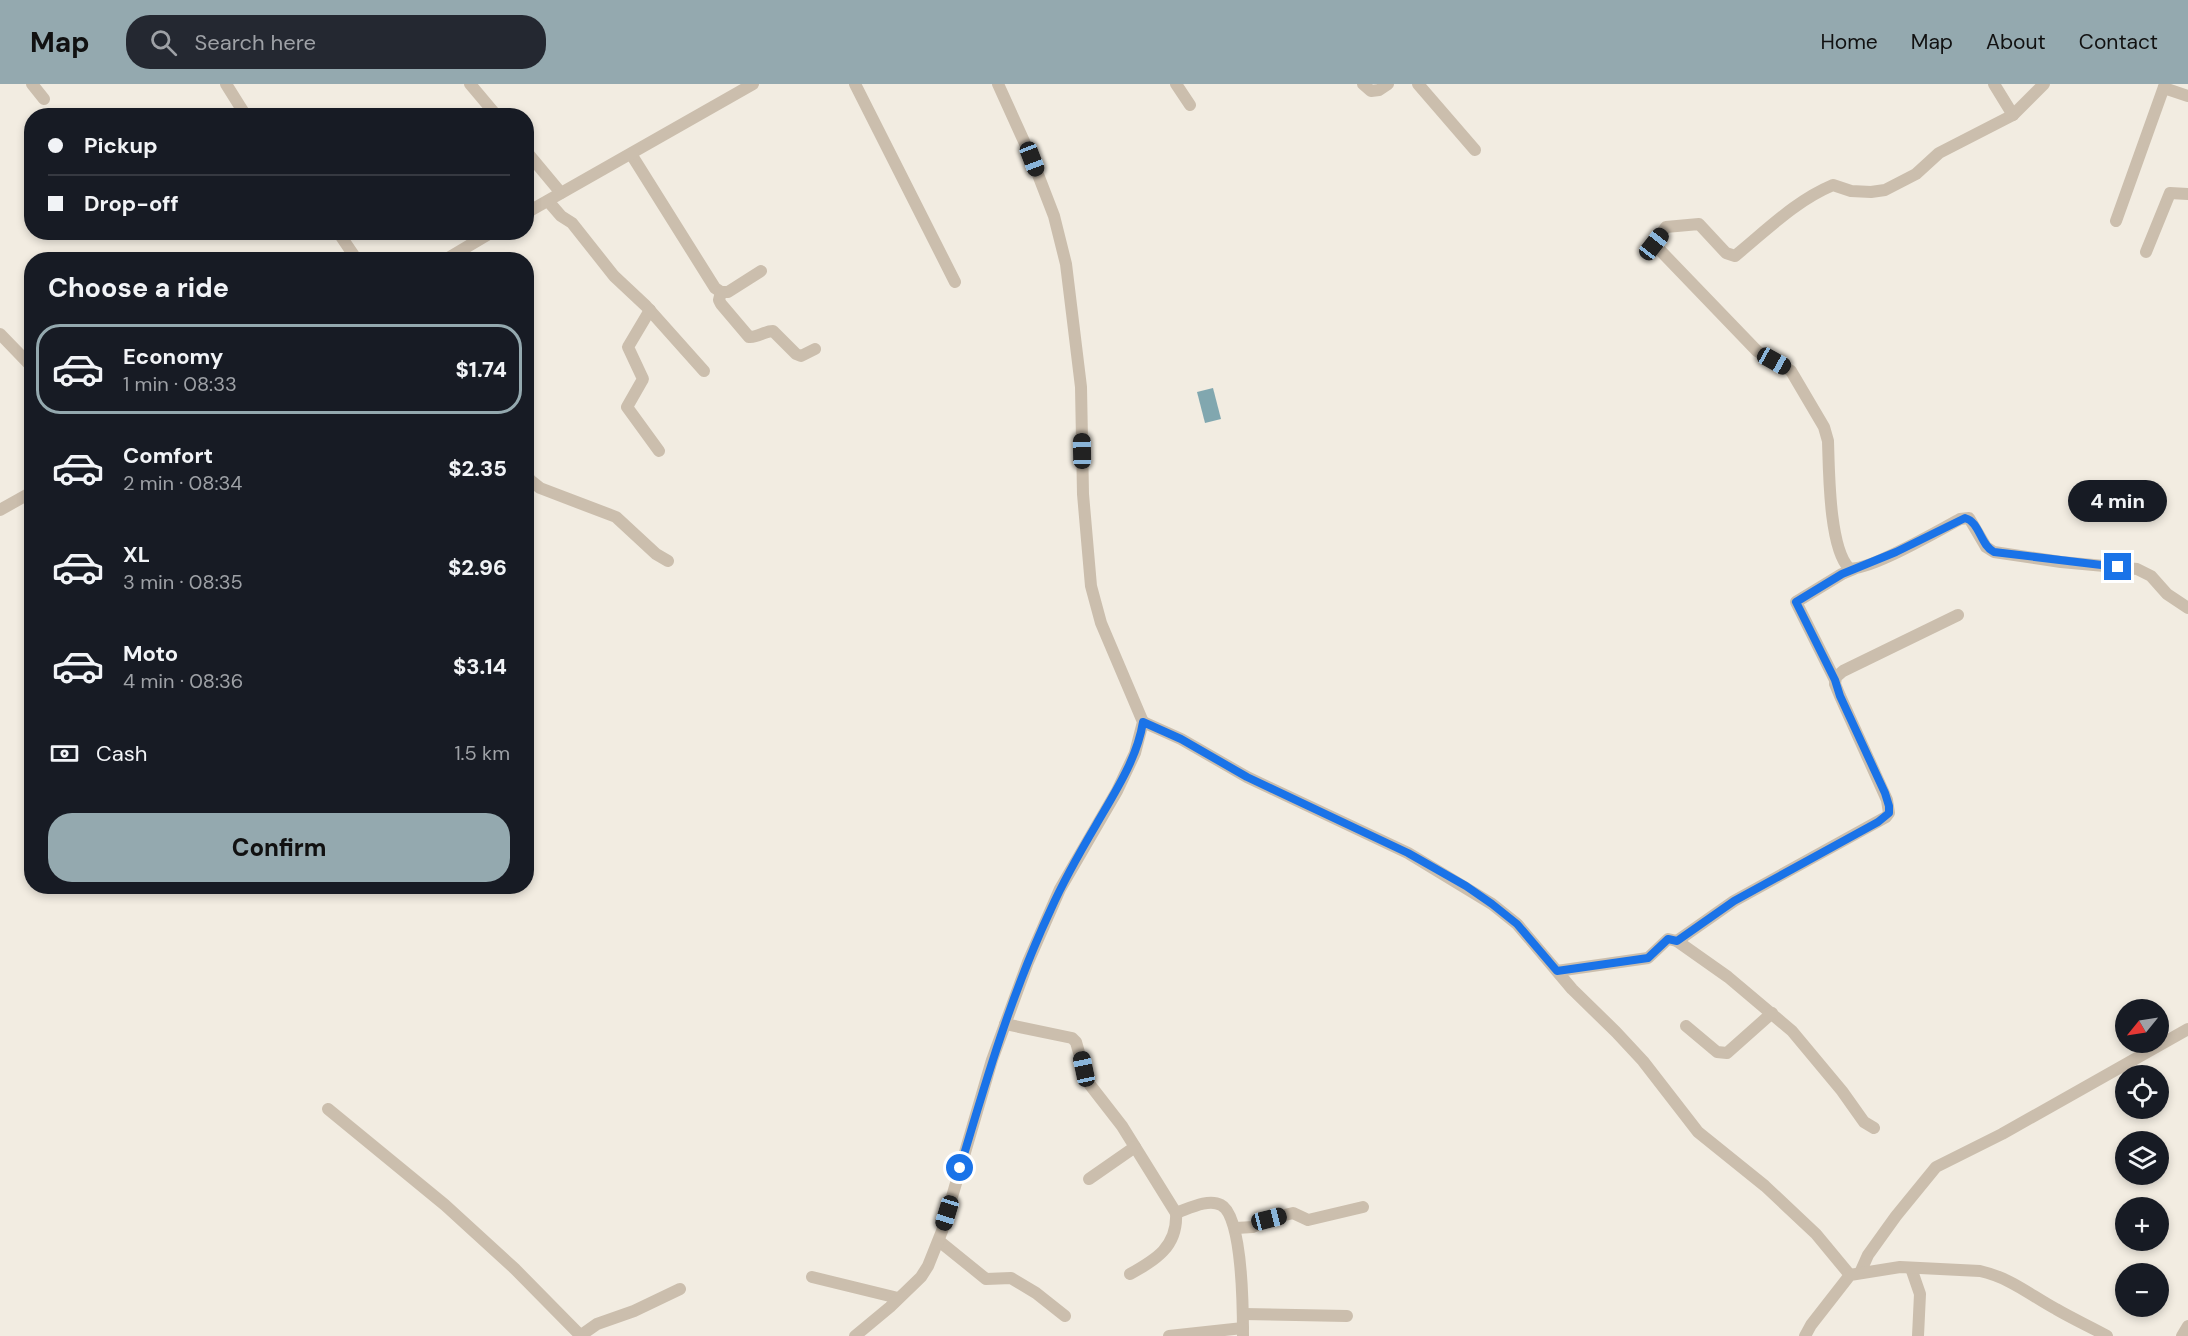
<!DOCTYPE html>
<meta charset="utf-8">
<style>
body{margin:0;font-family:"DM Sans",sans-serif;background:#242831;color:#f1f3f6;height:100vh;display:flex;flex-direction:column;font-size:22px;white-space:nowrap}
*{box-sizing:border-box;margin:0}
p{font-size:20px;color:#9ea1a6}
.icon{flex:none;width:33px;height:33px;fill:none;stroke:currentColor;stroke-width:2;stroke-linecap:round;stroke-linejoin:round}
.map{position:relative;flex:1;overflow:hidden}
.sheet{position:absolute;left:24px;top:168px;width:510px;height:642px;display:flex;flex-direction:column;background:#171b24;border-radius:24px;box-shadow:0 3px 9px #0003}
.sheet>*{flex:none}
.hud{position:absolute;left:24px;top:24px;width:510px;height:132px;border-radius:24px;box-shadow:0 3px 9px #0003;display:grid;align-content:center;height:132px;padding:0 24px;background:#171b24}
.needle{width:39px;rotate:240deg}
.fabs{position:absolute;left:2115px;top:915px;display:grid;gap:12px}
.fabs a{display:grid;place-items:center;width:54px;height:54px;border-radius:50%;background:#171b24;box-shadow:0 3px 9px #0003;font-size:30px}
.end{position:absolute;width:27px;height:27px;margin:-14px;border:8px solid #1a73e8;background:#fff;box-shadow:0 0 0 3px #fff}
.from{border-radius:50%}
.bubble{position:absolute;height:42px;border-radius:21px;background:#171b24;box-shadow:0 3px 9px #0003;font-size:20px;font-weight:800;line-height:42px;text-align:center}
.car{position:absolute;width:18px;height:36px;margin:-18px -9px;border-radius:8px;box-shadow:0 0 4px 2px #0007;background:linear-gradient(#222 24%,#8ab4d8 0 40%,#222 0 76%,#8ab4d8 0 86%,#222 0)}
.hud b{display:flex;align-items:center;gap:21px;height:57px;font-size:22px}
.hud b+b{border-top:2px solid #363941}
.hud i{width:15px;height:15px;background:#f1f3f6}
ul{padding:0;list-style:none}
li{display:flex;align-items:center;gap:18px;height:90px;margin:0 12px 9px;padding:0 12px;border:3px solid transparent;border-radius:24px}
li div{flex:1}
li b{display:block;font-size:22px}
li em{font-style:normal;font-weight:800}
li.selected{border-color:#94a9af}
li>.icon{width:54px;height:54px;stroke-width:1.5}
h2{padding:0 24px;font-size:27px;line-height:72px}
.pay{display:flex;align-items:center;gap:15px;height:66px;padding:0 24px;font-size:22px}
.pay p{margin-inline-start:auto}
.cta{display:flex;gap:12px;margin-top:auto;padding:12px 24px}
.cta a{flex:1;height:69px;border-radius:24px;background:#94a9af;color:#111;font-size:24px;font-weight:800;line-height:69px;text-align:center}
header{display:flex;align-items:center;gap:36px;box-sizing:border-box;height:84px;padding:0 30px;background:#94a9af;color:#111}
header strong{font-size:28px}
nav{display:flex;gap:33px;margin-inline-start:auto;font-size:21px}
.search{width:420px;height:54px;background:#242831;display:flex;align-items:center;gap:15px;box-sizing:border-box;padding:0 21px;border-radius:24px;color:#9ea1a6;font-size:22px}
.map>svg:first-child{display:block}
.water{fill:#81a7af}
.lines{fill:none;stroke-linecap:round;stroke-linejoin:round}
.minor{stroke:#cbbead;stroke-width:12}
.route{stroke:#1a73e8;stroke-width:8}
</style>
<header>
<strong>Map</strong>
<div class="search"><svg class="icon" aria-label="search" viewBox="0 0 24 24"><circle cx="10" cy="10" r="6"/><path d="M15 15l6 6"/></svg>Search here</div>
<nav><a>Home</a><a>Map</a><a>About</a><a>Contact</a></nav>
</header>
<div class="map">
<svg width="2188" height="1252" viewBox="0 0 2188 1252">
<rect width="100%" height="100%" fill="#f2ece1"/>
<polygon class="water" points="1213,304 1221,335 1205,339 1197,308"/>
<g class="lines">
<g class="minor">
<polyline points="32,0 44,15"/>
<polyline points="226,0 246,32"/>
<polyline points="470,0 497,32"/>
<polyline points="855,0 955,198"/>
<polyline points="1176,0 1190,21"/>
<polyline points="1363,0 1371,7 1379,6 1388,0"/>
<polyline points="1418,0 1475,66"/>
<polyline points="1994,0 2013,31"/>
<path d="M2044 0 2013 31 1939 69 1916 90 1885 106 1871 108 1851 107 1833 101C1795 117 1767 146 1735 172L1726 169 1699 140 1666 143 1654 160 1757 267 1791 287 1824 343 1828 357C1829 386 1829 464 1849 484 1865 489 1942 445 1960 435L1969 434 1986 463 1994 468 2061 478 2137 485 2151 492 2167 510 2188 524"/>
<polyline points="2164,4 2188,12"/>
<polyline points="526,67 561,109"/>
<polyline points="631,70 715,204 721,208 728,208 761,187"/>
<polyline points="548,117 561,132 572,139 614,192 646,222 704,287"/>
<polyline points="526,129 753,0"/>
<polyline points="2116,137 2165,0"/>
<polyline points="338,148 357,176"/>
<polyline points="2146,168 2170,109 2188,110"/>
<polyline points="445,176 492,148"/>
<path d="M721 208 719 216 721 220 749 253C758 254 764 247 773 247L796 270 801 272 815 265"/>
<polyline points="650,226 628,263 643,295 627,323 659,367"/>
<polyline points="0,250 32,283"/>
<polyline points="526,389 530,396 540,404 616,433 656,470 668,477"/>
<polyline points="0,426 32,408"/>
<polyline points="1835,596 1796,518 1842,490 1854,485"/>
<polyline points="1143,638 1181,655 1247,693 1408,769 1492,820 1517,840 1572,905 1616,948 1643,977 1698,1048 1765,1102 1816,1150 1850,1191"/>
<polyline points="1677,857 1734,817 1886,733 1889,729 1887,716 1840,612 1835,600 1836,593 1843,587 1958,531"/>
<polyline points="1557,887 1648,874 1668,855 1677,857 1728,893 1792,947 1842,1007 1864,1038 1874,1044"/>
<path d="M1005 940 1072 954 1076 958 1087 997 1122 1042 1176 1129C1178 1163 1155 1176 1130 1190"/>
<polyline points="1686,942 1717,968 1727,969 1772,929"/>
<polyline points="328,1025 445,1121 515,1185 580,1251"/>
<polyline points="1089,1095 1135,1063"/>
<path d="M1176 1129C1188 1125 1208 1114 1221 1121 1243 1131 1243 1229 1243 1252"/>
<polyline points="1236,1144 1253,1143 1269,1135 1293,1129 1308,1136 1363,1123"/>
<polyline points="939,1157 986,1195 1011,1194 1036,1209 1065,1232"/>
<polyline points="1911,1184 1920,1210 1918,1252"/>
<polyline points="1860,1189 1868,1171 1896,1132 1936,1083 2002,1050 2188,945"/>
<polyline points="812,1193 898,1214"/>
<polyline points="1243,1230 1347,1232"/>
<polyline points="580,1252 597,1240 634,1227 680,1205"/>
<polyline points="855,1252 890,1223 921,1193 928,1182 942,1147 992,976 1028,878 1060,805 1117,707 1135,669 1143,638 1101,539 1091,502 1083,410 1081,303 1066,180 1054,132 1032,75 998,0"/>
<polyline points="1169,1252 1243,1244"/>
<path d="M1805 1252 1811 1241 1850 1191 1900 1183 1980 1187C2011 1194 2030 1211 2056 1225 2073 1235 2091 1243 2107 1252"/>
<polyline points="2182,1252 2188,1242"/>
</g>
</g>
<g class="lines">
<path class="route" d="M960 1084C986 996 1012 908 1051 825 1064 796 1080 768 1096 741 1115 708 1137 675 1143 638L1181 655 1247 693 1408 769 1466 802 1492 820 1517 840 1557 887 1648 874 1668 855 1677 857 1734 817 1878 738 1889 729V722L1885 709 1840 612 1835 596 1796 518 1842 490 1896 468 1965 434C1980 438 1980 461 1994 468L2118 483"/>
</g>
</svg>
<div class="fabs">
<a><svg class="needle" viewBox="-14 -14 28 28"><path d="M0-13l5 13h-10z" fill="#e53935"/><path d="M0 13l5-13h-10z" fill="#9ea1a6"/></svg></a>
<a><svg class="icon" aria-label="locate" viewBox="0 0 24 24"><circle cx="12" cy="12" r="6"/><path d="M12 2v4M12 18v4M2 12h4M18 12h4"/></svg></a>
<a><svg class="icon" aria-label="layers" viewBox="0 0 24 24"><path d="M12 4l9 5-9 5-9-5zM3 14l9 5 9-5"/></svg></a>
<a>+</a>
<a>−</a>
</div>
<i class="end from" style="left:960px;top:1084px"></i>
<i class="end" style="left:2118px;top:483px"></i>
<div class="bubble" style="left:2068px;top:396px;width:99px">4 min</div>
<i class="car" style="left:1032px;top:75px;rotate:159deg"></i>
<i class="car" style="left:1654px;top:160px;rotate:38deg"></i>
<i class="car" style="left:1774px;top:277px;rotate:119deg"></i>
<i class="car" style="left:1082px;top:367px;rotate:359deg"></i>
<i class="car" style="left:1084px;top:985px;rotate:348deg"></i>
<i class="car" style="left:947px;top:1129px;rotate:197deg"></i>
<i class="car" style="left:1269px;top:1135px;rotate:76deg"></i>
<div class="hud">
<b><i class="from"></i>Pickup</b>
<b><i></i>Drop-off</b>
</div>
<section class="sheet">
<h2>Choose a ride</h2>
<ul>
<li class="selected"><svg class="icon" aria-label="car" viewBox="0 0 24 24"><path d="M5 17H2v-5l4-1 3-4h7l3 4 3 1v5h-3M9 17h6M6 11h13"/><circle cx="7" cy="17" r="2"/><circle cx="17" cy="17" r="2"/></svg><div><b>Economy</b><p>1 min · 08:33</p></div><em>$1.74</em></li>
<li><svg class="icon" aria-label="car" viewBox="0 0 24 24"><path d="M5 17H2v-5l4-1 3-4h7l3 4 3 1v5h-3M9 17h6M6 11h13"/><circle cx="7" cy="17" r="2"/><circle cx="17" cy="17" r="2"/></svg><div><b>Comfort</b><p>2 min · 08:34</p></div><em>$2.35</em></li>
<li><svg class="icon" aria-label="car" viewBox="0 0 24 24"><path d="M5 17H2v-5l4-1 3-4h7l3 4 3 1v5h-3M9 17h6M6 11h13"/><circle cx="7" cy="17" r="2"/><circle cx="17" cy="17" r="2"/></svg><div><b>XL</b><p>3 min · 08:35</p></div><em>$2.96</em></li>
<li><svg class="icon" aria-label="car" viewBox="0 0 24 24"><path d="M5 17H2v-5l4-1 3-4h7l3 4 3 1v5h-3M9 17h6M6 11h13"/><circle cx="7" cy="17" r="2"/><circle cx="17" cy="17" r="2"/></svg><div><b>Moto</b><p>4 min · 08:36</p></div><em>$3.14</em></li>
</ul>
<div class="pay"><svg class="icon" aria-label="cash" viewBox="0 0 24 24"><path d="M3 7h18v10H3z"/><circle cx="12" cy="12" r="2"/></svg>Cash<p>1.5 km</p></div>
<div class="cta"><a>Confirm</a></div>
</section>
</div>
